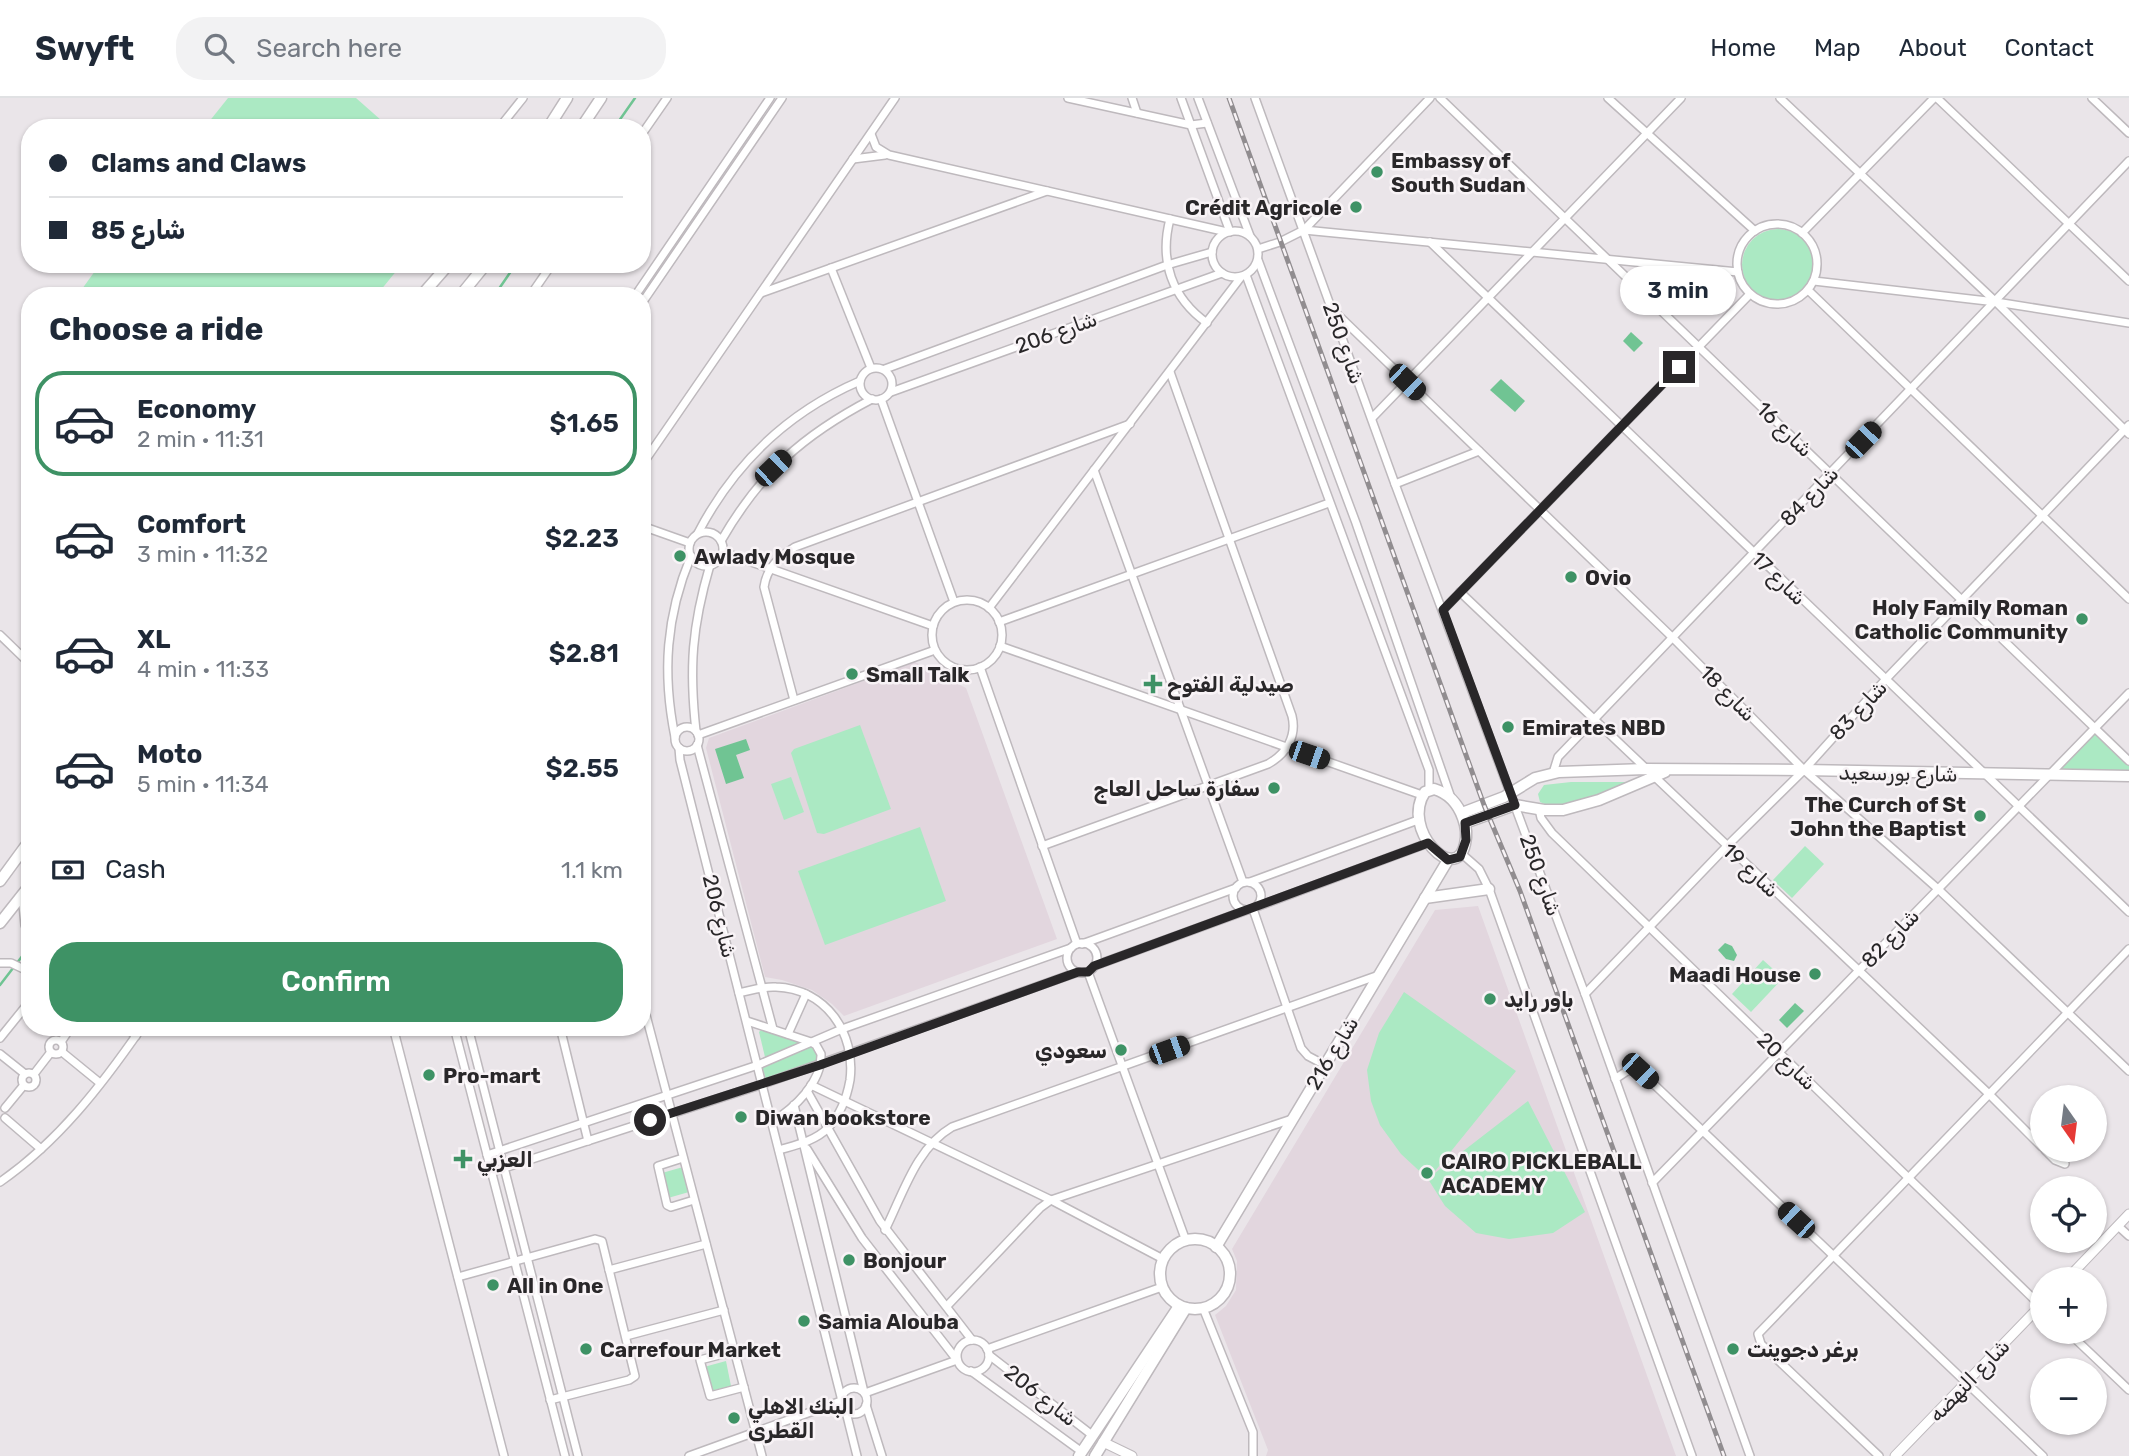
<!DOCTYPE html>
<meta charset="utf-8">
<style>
body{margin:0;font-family:Rubik,Cairo,sans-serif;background:#f2f2f3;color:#1f2937;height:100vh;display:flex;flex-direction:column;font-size:26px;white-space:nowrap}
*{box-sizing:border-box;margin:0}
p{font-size:23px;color:#747a83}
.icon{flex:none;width:38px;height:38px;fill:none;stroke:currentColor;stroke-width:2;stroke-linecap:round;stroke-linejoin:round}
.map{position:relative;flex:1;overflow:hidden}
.sheet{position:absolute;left:21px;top:189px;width:630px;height:749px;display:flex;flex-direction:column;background:#fff;border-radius:28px;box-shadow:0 2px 5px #0004}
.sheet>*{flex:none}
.hud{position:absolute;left:21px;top:21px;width:630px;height:154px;border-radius:28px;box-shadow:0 2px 5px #0004;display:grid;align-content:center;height:154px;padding:0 28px;background:#fff}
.needle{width:46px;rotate:166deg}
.controls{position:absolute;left:2030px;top:987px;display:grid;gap:14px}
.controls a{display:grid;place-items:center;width:77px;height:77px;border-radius:50%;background:#fff;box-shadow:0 2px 5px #0004;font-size:35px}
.end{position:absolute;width:32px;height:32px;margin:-16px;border:9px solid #292729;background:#fff;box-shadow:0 0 0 4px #fff}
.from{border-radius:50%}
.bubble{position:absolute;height:49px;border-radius:24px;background:#fff;box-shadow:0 2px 5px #0004;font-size:23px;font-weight:600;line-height:49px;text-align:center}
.car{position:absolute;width:21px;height:42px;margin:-21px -10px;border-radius:9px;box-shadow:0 0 5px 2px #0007;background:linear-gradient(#222 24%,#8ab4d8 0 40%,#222 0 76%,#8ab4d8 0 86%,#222 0)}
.hud b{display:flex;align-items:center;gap:24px;height:66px;font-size:26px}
.hud b+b{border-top:2px solid #e0e1e3}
.hud i{width:18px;height:18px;background:#1f2937}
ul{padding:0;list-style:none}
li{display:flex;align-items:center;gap:21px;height:105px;margin:0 14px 10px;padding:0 14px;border:4px solid transparent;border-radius:28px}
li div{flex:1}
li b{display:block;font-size:26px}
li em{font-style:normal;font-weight:600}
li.current{border-color:#3e9265}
li>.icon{width:63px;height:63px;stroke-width:1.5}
h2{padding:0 28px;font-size:32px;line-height:84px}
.pay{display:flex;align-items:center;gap:18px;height:77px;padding:0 28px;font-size:26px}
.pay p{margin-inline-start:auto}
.primary-button{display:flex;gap:14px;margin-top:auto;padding:14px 28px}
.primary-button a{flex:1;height:80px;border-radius:28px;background:#3e9265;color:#fff;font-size:28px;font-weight:600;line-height:80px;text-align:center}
header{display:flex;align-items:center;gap:42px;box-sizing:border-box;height:98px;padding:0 35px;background:#fff;border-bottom:2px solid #e0e1e3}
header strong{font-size:33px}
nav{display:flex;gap:38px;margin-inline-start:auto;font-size:24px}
.search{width:490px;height:63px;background:#f2f2f3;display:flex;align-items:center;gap:18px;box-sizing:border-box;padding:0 24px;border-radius:28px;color:#747a83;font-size:26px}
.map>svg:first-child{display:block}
.built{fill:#e2d6de}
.green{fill:#abe9c3}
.water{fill:#70c493}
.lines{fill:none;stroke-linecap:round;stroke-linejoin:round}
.stream{stroke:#70c493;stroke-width:2.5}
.minor-casing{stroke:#beb9bd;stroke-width:10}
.tertiary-casing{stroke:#beb9bd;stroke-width:11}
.secondary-casing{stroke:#beb9bd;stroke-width:13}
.minor{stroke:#fff;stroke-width:7}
.tertiary{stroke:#fff;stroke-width:9}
.secondary{stroke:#fff;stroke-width:10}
.rail-casing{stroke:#918d90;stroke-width:5}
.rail{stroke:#f8f3f6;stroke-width:2.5;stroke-dasharray:8;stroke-linecap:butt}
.route{stroke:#292729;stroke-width:9}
.poi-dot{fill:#3e9265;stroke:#f8f3f6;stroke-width:2.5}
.labels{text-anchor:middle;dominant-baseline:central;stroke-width:5;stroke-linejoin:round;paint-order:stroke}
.poi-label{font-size:21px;font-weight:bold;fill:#292729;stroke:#f8f3f6;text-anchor:start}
.street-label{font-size:21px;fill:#292729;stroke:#f8f3f6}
</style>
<header>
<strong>Swyft</strong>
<div class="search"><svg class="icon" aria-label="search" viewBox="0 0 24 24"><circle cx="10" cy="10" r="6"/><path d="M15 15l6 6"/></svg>Search here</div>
<nav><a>Home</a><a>Map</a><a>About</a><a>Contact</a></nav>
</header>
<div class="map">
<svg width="2129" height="1358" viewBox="0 0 2129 1358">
<rect width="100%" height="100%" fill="#eae5e9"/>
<g class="built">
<polygon points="915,564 966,590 1057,841 844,918 832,906 812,892 782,882 765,879 706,650 709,640"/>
<polygon points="1478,808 1676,1358 1266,1358 1268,1352 1215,1217 1226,1208 1236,1192 1237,1163 1232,1151 1435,812"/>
</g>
<g class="green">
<polygon points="228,0 356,0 390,30 204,30"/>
<circle cx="1778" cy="167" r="36"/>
<polygon points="100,166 402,166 376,198 77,198"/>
<polygon points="860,627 891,711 824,736 817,735 791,655 794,651"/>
<polygon points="2096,635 2129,668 2129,675 2058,674"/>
<polygon points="791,679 804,714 784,722 771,686"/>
<path d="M1571 684H1628C1603 693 1566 717 1540 704L1538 696 1544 687Z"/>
<polygon points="920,729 946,803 825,847 798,773"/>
<polygon points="1805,748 1824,766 1792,800 1773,782"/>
<polygon points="1763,862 1783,880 1751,914 1732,896"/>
<polygon points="1404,894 1516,973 1431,1078 1528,1003 1585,1114 1553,1135 1509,1141 1476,1135 1445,1108 1428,1081 1401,1056 1380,1027 1371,1003 1367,972 1379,935"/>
<polygon points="761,932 804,945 765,959 759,934"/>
<polygon points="811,947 818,954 817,965 766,982 762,968"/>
<polygon points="683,1069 689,1094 668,1100 662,1075"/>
<polygon points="726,1263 731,1288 711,1293 704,1269"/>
</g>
<g class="water">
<polygon points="1631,234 1643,245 1634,254 1623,243"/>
<polygon points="1501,281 1525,303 1515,314 1490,292"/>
<polygon points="746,641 750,652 736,657 744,680 726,686 715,651"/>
<polygon points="1725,845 1732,848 1737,857 1734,863 1726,861 1718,852"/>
<polygon points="1795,905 1804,913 1787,930 1779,922"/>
</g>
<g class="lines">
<g class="stream">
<polyline points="614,30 635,0"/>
<polyline points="494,198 516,166"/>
<polyline points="0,887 30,848"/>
</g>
<g class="minor-casing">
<g id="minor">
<polyline points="1068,0 1191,27 1207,25"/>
<polyline points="1132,0 1137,15"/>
<polyline points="1181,0 1230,134"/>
<polyline points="1198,0 1250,138"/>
<polyline points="1255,0 1395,386 1585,896 1750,1358"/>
<polyline points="1440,0 2129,663"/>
<polyline points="1608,0 1755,133"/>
<polyline points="1780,0 1996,204 2129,336"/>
<polyline points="1937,0 2129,183"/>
<polyline points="2092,0 2129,35"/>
<polyline points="499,30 523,0"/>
<polyline points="642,36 667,0"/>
<polyline points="871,36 876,49 889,57 1227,134"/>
<polyline points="853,61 885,57"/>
<path d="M1170 121C1159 163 1172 200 1207 225"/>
<circle cx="1777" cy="166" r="40"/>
<polyline points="1304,132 1738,174"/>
<circle cx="1235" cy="156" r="23"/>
<polyline points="1802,135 1934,0"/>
<polyline points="1430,144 2129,814"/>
<polyline points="1258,151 1280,144 1304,132 1430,0"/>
<polyline points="1258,162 1356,425 1451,700"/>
<polyline points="831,170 871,270"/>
<polyline points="1246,177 1429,672 1429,692"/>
<polyline points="1814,183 1996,204 2129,225"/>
<polyline points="1808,192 2129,501"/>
<polyline points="761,195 1047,93"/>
<polyline points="530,198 552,166"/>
<polyline points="635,198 770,0"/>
<polyline points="642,205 782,0"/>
<polyline points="1335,214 1673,540 1804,672 1938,791 2129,973"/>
<circle cx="876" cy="286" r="16"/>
<polyline points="885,271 1167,167 1212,154"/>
<polyline points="891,294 1222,175"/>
<polyline points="881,301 954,504"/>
<polyline points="1372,320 1681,0"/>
<polyline points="642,367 895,0"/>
<polyline points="1094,372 1243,784"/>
<polyline points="1395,386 1479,353"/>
<polyline points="642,428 690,445"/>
<circle cx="706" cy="451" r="17"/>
<path d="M698 435C734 366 788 314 860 283"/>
<path d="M721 443C760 375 803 337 872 301"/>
<polyline points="723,454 933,528"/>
<polyline points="1460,494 1989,996 2042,1049"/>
<circle cx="967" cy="537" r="35"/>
<polyline points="989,510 1241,179"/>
<polyline points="1443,512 1750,196"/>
<polyline points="999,524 1329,405"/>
<polyline points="0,537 30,566"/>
<polyline points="1000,548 1422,697"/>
<polyline points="980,569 1077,846"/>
<path d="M794 602 764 489C767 469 779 459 795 449L1130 326"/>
<circle cx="687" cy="641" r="12"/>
<path d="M696 633C689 570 692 528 710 467"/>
<polyline points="698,637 935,552"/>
<path d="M675 639C662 575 666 518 691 458"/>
<polyline points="697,647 773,931"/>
<polyline points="679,650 680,662 841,1299"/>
<polyline points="1553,675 1558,659 2129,63"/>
<polyline points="1539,711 1541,720 1552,735 2042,1209"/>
<path d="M1042 748 1268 666C1286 656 1297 639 1292 618L1170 274"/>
<polyline points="1462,756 1479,771 1489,791 1692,1358"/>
<circle cx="1247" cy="798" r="14"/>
<polyline points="1250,784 1418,722"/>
<polyline points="22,797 25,827 30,840"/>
<polyline points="1256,809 1428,745"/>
<polyline points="1253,811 1301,950 1308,958 1325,967"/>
<circle cx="1082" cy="860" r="15"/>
<polyline points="1082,846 1236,790"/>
<polyline points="0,865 11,865 30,874"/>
<polyline points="1094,868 1247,812"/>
<polyline points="1088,874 1186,1143"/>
<path d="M739 895C752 892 764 888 776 889 826 891 856 935 850 982 847 999 840 1017 828 1030 815 1043 796 1047 779 1052"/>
<polyline points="1585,896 1727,748 1804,672 1885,582 2129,327"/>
<polyline points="642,902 762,1358"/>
<path d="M747 923 811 944 816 947 821 956C822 985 794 1010 772 1024"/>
<polyline points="125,929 136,938"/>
<polyline points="393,929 504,1358"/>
<polyline points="454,929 565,1358"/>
<polyline points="468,929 578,1358"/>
<polyline points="560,929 588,1043"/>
<polyline points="788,936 806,896"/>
<polyline points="0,940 30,903"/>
<circle cx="56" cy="949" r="7"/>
<polyline points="61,944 71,929"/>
<polyline points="62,954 100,985"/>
<polyline points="0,956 25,976"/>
<circle cx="29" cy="982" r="7"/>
<polyline points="34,976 51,954"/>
<polyline points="1615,981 1627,973 1640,973 2043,1358"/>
<polyline points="811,987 1051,1102 1163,1161"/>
<polyline points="807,993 880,1123 972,1242"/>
<polyline points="794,1007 864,1294"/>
<polyline points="5,1010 24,987"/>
<polyline points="5,1020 41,1051"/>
<polyline points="807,1051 862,1140 957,1262"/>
<polyline points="2045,1052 2055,1062 2065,1066"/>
<polyline points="487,1057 758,967 842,931 1071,850"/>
<polyline points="683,1060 658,1068 667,1107 671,1109 694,1102"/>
<polyline points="492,1074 763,986 1078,874"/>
<path d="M0 1084C58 1044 102 987 142 929"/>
<polyline points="1652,1085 2129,595"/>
<polyline points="2118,1128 2129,1138"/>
<path d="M885 1132C903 1096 916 1050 952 1029L1379 877"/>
<polyline points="609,1172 706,1146"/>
<polyline points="458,1179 595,1141 602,1143 635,1278 629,1282 550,1302"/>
<polyline points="947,1208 1040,1110 1051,1102 1292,1021"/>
<polyline points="1203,1210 1253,1334 1253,1358"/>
<polyline points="2068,1234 2129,1292"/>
<polyline points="626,1238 724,1212"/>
<circle cx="973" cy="1258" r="16"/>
<polyline points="987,1251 1162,1189"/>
<polyline points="735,1253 700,1262 710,1298 744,1289"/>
<polyline points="989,1257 1092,1337"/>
<polyline points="971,1273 1082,1354"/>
<circle cx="854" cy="1303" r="13"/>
<polyline points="865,1295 957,1262"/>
<polyline points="866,1307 882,1358"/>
<polyline points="846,1314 857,1358"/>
<polyline points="689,1358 841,1303"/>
<polyline points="1879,1358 1761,1246 1758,1236 2129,851"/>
</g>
</g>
<g class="tertiary-casing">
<g id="tertiary">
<polyline points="2067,1181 2129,1116"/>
<polyline points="1103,1344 1132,1358"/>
<polyline points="1895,1358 2042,1206"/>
</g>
</g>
<g class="secondary-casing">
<g id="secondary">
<polyline points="548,30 567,0"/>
<polyline points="581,30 601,0"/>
<polyline points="421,198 449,166"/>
<polyline points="460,198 486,166"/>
<path d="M1434 691C1448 695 1458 706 1463 720 1466 728 1467 738 1465 746 1456 788 1400 731 1425 694Z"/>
<polyline points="1462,715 1504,699 1535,680 1559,674 1646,671 1804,672 2129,678"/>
<polyline points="1465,725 1515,707 1544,712 1563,712 1599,702 1665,674"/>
<polyline points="0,783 30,742"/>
<polyline points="1425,800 1489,791"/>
<polyline points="0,825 30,787"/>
<circle cx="1195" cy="1176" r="35"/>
<polyline points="1216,1149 1448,762"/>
<polyline points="1079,1358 1179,1208"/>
<polyline points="1095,1358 1186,1210"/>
</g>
</g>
<use href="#minor" class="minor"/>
<use href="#tertiary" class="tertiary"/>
<use href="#secondary" class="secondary"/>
<g class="rail-casing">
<polyline id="rail" points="1229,0 1484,707 1520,793 1724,1358"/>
</g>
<use href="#rail" class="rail"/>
</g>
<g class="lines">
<polyline class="route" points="650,1022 820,967 1078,874 1088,874 1094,868 1428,745 1448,762 1460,759 1466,742 1465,725 1515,707 1443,512 1679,269"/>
</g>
<g class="poi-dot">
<circle cx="1377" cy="74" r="7"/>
<circle cx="1356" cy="109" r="7"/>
<circle cx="680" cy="458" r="7"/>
<circle cx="1571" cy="479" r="7"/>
<circle cx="2082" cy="521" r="7"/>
<circle cx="852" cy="576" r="7"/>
<path d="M1149.5 575.5h7v7h7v7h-7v7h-7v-7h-7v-7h7z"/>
<circle cx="1508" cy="629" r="7"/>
<circle cx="1274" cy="690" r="7"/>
<circle cx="1980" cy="718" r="7"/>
<circle cx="1815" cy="876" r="7"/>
<circle cx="1490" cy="901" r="7"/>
<circle cx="1121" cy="952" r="7"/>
<circle cx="429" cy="977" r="7"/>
<circle cx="741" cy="1019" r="7"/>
<path d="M459.5 1050.5h7v7h7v7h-7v7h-7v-7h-7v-7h7z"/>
<circle cx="1427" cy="1075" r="7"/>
<circle cx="849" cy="1162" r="7"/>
<circle cx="493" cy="1187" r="7"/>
<circle cx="804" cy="1223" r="7"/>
<circle cx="586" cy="1251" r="7"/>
<circle cx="1733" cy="1251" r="7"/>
<circle cx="734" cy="1320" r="7"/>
</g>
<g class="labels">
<g class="poi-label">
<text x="1391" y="62">Embassy of<tspan x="1391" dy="24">South Sudan</tspan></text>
<text x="1342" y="109" text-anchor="end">Crédit Agricole</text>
<text x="694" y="458">Awlady Mosque</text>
<text x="1585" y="479">Ovio</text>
<text x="2068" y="509" text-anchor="end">Holy Family Roman<tspan x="2068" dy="24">Catholic Community</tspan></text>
<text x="866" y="576">Small Talk</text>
<text x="1167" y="586">صيدلية الفتوح</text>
<text x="1522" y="629">Emirates NBD</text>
<text x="1260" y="690" text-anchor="end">سفارة ساحل العاج</text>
<text x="1966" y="706" text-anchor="end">The Curch of St<tspan x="1966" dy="24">John the Baptist</tspan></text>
<text x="1801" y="876" text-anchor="end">Maadi House</text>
<text x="1504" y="901">باور رايد</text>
<text x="1107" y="952" text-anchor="end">سعودي</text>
<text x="443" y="977">Pro-mart</text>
<text x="755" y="1019">Diwan bookstore</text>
<text x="477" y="1061">العزبي</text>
<text x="1441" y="1063">CAIRO PICKLEBALL<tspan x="1441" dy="24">ACADEMY</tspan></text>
<text x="863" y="1162">Bonjour</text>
<text x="507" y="1187">All in One</text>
<text x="818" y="1223">Samia Alouba</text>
<text x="600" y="1251">Carrefour Market</text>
<text x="1747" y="1251">برغر دجوينت</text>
<text x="748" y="1308">البنك الاهلي<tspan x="748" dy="24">القطرى</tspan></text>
</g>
<g class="street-label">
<text transform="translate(1056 234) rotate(-20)">شارع 206</text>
<text transform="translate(1344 245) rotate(70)">شارع 250</text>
<text transform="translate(1785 331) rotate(44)">شارع 16</text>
<text transform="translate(1809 398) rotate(-46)">شارع 84</text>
<text transform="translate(1779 480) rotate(44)">شارع 17</text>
<text transform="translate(1728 595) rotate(45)">شارع 18</text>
<text transform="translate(1858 612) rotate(-47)">شارع 83</text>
<text transform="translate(1898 675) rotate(1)">شارع بورسعيد</text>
<text transform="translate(1751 772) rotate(43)">شارع 19</text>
<text transform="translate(1541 777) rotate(70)">شارع 250</text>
<text transform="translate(720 818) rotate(76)">شارع 206</text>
<text transform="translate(1890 840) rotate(-46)">شارع 82</text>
<text transform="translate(1332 955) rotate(-59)">شارع 216</text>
<text transform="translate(1787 963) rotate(44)">شارع 20</text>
<text transform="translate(1969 1282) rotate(-46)">شارع النهضه</text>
<text transform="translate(1041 1297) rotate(38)">شارع 206</text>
</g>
</g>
</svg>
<div class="controls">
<a><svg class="needle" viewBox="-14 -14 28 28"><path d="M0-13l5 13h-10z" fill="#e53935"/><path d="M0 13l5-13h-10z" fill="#747a83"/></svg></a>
<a><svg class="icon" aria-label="locate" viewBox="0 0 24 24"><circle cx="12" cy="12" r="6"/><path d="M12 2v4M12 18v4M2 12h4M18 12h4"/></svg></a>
<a>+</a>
<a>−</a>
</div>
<i class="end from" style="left:650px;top:1022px"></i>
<i class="end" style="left:1679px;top:269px"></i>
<div class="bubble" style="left:1620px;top:168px;width:116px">3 min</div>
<i class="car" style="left:1407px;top:284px;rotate:134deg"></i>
<i class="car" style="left:1863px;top:342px;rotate:44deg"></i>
<i class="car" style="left:773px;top:370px;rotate:46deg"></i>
<i class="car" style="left:1309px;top:657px;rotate:109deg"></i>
<i class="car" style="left:1169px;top:952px;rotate:70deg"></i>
<i class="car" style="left:1640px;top:973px;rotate:133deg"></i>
<i class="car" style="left:1796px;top:1122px;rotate:313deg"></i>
<div class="hud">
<b><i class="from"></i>Clams and Claws</b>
<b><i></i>شارع 85</b>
</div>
<section class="sheet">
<h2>Choose a ride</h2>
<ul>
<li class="current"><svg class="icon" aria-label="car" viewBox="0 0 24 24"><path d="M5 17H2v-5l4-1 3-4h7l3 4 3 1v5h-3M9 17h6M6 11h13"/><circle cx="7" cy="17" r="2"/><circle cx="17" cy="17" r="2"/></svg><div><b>Economy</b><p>2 min · 11:31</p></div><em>$1.65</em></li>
<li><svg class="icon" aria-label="car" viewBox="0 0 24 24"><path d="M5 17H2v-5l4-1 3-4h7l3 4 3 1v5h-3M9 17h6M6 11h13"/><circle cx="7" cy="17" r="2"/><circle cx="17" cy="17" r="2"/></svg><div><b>Comfort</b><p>3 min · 11:32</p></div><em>$2.23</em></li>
<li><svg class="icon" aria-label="car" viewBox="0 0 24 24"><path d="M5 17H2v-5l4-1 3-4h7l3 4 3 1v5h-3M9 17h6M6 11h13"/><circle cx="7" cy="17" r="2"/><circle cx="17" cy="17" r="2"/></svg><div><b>XL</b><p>4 min · 11:33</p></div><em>$2.81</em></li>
<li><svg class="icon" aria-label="car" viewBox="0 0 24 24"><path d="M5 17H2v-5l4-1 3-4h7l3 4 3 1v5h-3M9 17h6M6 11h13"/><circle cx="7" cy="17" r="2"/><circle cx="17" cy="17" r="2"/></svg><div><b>Moto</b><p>5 min · 11:34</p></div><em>$2.55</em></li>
</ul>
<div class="pay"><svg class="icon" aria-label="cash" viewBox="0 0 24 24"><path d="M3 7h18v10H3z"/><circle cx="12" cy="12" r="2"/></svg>Cash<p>1.1 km</p></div>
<div class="primary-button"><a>Confirm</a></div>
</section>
</div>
